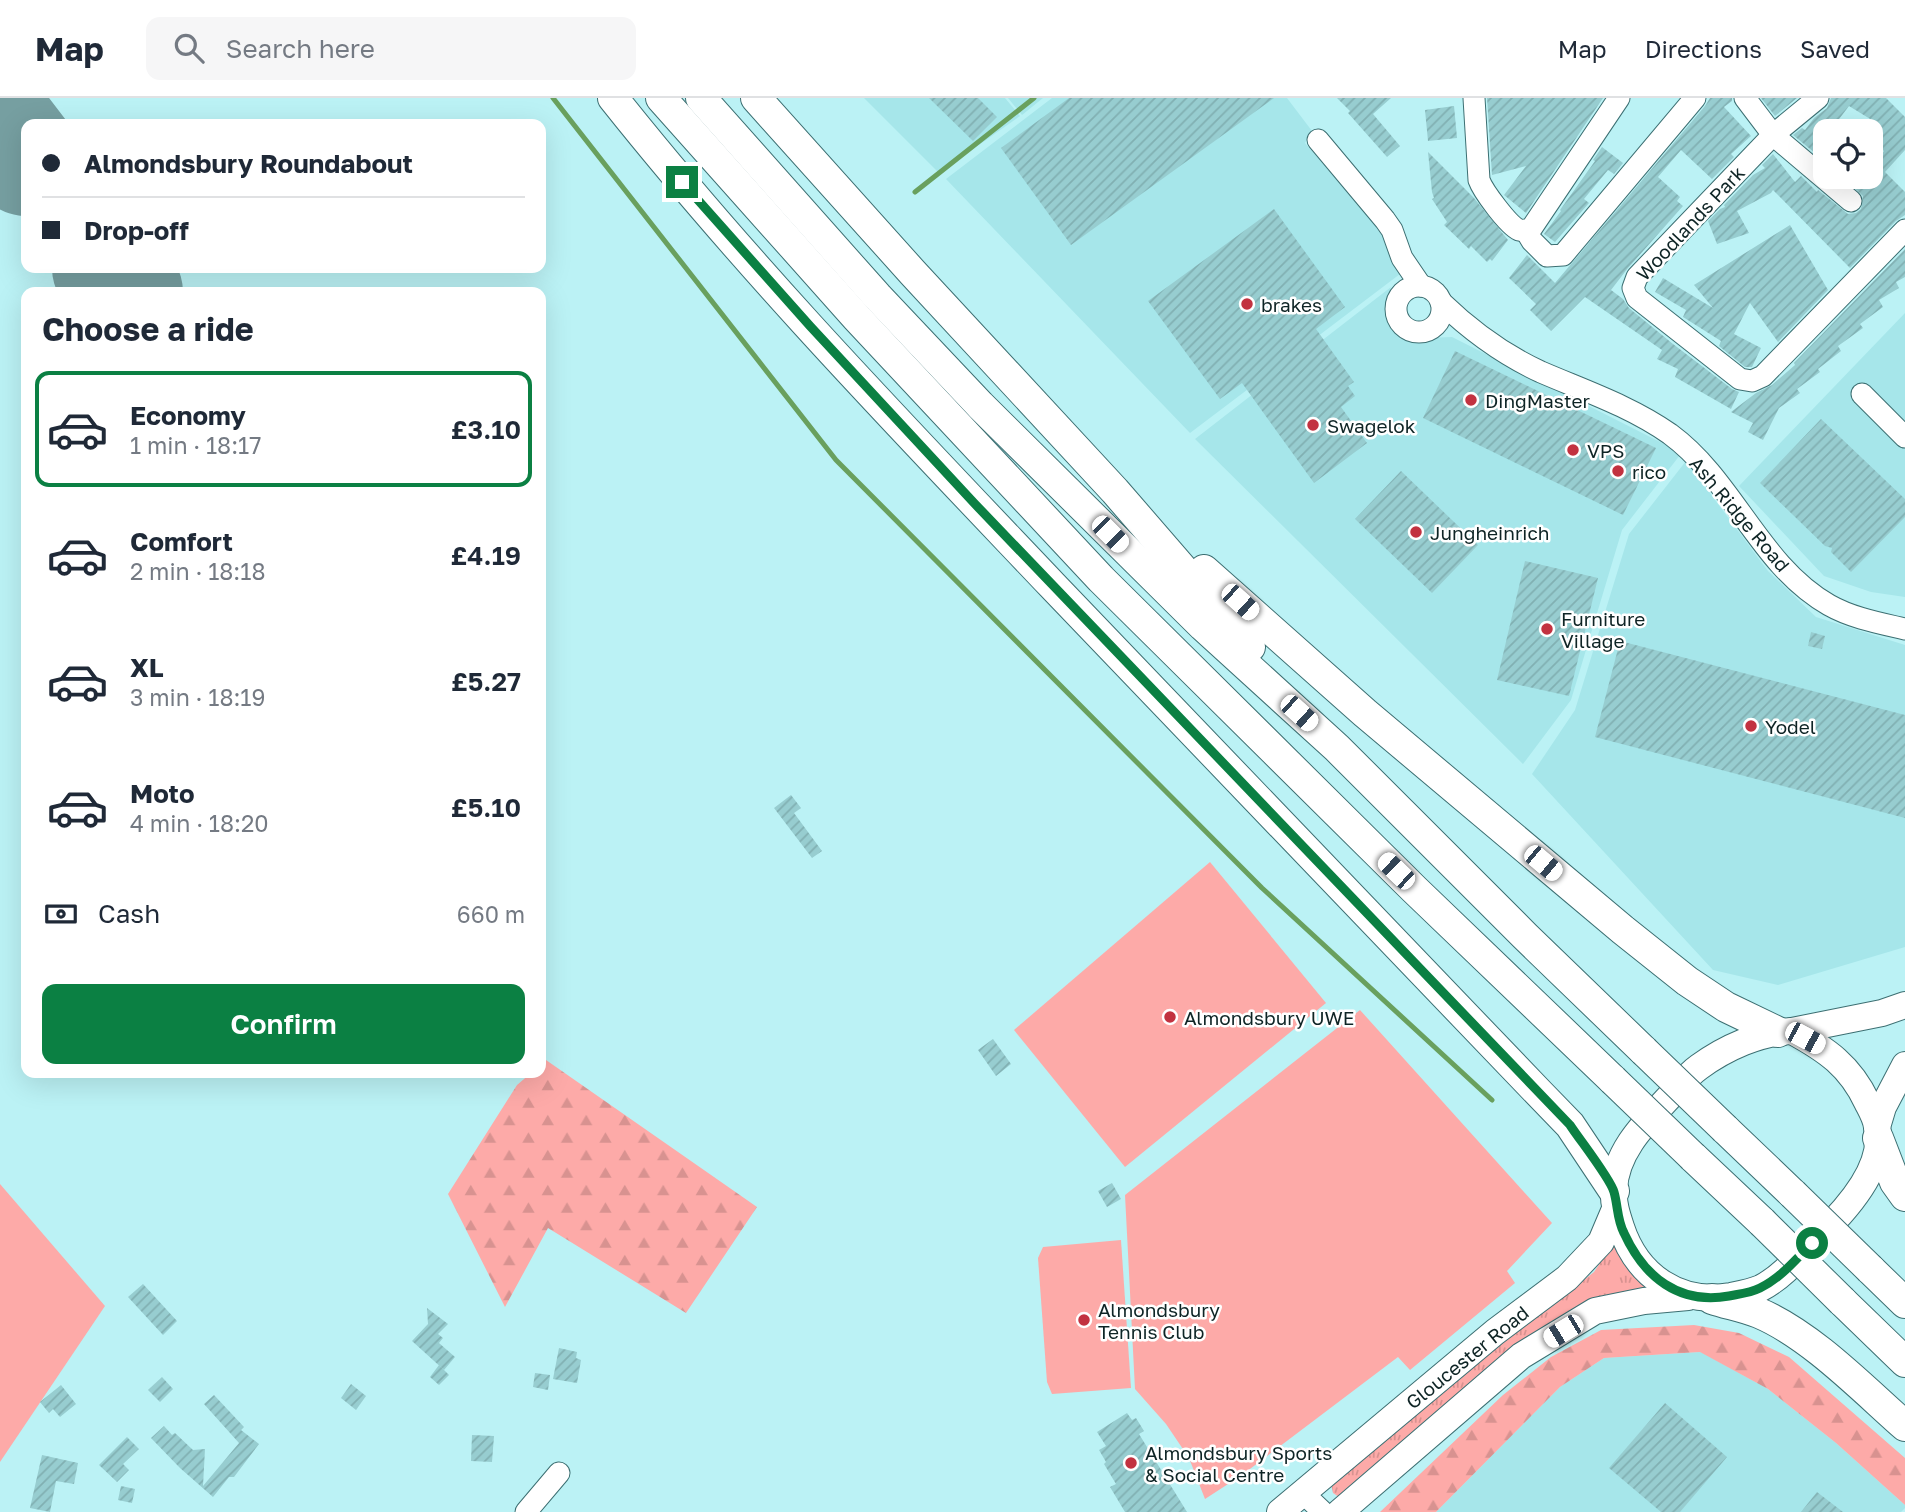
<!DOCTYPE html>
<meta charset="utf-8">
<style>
body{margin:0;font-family:"Golos Text",sans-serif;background:#f6f6f7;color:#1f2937;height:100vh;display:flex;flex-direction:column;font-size:26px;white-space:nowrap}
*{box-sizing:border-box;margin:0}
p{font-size:23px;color:#747a83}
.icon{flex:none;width:38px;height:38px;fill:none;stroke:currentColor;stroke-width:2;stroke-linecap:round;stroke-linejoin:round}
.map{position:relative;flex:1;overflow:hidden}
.sheet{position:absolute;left:21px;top:189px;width:525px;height:791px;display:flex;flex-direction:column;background:#fff;border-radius:14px;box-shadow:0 7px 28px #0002}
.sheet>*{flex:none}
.hud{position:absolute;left:21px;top:21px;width:525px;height:154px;border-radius:14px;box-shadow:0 7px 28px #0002;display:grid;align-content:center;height:154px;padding:0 21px;background:#fff}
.buttons{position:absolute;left:1813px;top:21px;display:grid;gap:14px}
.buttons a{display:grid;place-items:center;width:70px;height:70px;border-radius:14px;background:#fff;box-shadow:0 7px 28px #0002;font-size:35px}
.end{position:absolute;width:32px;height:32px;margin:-16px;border:9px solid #0b8043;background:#fff;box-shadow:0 0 0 4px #fff}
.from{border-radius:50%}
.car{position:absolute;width:21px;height:42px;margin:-21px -10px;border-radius:9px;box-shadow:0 0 5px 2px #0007;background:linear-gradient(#fff 24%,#345 0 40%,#fff 0 76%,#345 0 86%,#fff 0)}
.hud b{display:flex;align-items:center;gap:24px;height:66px;font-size:26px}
.hud b+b{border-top:2px solid #e0e1e3}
.hud i{width:18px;height:18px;background:#1f2937}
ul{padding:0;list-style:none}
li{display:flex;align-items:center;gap:21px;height:116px;margin:0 14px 10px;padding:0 7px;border:4px solid transparent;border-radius:14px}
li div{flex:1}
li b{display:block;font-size:26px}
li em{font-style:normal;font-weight:600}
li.current{border-color:#0b8043}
li>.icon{width:63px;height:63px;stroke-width:1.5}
h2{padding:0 21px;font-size:32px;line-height:84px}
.pay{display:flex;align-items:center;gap:18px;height:77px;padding:0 21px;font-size:26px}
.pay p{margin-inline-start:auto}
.primary-button{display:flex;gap:14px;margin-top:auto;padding:14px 21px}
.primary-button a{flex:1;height:80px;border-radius:14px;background:#0b8043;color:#fff;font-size:28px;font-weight:600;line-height:80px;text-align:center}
header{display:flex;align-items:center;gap:42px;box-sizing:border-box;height:98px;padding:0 35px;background:#fff;border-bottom:2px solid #e0e1e3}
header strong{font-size:33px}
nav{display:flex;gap:38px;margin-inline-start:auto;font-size:24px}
.search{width:490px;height:63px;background:#f6f6f7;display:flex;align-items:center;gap:18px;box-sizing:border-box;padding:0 24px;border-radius:14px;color:#747a83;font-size:26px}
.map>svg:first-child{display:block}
.built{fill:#a6e6ea}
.grass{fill:url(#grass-tufts)}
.forest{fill:url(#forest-firs)}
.park{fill:#fdaaa8}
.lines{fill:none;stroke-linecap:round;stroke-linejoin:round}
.stream{stroke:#69a05e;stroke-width:5}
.runway{stroke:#769fa1;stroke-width:112}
.building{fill:url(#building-hatch)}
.minor-casing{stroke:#3c6f72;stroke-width:23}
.major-casing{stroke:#3c6f72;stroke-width:28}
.highway-casing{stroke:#3c6f72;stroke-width:32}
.minor{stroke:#fff;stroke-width:21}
.major{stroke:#fff;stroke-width:26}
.highway{stroke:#fff;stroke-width:30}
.highway-bridge-casing{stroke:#3c6f72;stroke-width:32;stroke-linecap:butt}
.highway-bridge{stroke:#fff;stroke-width:30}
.route{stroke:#0b8043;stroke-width:9}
.poi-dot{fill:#c23240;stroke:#fff;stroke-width:2.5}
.labels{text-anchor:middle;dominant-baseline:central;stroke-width:5;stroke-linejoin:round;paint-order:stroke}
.street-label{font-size:19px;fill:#0e2425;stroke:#fff}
.poi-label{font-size:19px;fill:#0e2425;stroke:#fff;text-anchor:start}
</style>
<header>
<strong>Map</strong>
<div class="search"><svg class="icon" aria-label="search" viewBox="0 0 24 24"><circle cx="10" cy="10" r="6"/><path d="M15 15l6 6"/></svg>Search here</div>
<nav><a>Map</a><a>Directions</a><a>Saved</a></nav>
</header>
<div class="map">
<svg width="1905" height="1414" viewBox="0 0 1905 1414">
<defs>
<pattern id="grass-tufts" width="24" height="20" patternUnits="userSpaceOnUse" patternTransform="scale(1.75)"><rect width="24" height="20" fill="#fdaaa8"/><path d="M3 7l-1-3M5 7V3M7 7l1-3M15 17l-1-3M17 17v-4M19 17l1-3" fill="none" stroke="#d89290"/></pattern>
<pattern id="forest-firs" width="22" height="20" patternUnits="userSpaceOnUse" patternTransform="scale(1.75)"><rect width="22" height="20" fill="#fdaaa8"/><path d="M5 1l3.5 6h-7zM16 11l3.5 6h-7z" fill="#d89290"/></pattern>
<pattern id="building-hatch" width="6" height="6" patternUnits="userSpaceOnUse" patternTransform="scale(1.75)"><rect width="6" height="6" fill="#97cdd0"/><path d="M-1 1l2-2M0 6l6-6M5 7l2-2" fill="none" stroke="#81b0b2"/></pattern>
</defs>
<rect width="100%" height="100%" fill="#bbf2f5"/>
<g class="built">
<polygon points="864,0 1005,0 1020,18 939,75"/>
<polygon points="1008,0 1043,0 1022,17"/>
<polygon points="1052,0 1287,0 1312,33 1305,45 1386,139 1400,176 1190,335 946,81"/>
<polygon points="1391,189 1386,208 1388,224 1400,241 1452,239 1672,350 1680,357 1622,432 1571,602 1523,666 1195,341"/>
<polygon points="1905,215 1905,499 1871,494 1824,478 1739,388"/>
<polygon points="1686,363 1768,473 1816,519 1905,547 1905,849 1778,887 1713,872 1532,676 1575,612 1629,436"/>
<polygon points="1701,1254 1768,1291 1836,1345 1905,1407 1905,1410 1901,1414 1436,1414 1560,1289 1604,1260"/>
</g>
<polygon class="grass" points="1615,1142 1655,1190 1620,1197 1339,1399 1333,1395 1331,1386 1426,1304 1594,1174"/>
<g class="forest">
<polygon points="546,962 757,1109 686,1215 548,1130 505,1209 448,1096 517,987 531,975 541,975 541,966"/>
<polygon points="1694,1227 1739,1235 1789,1259 1905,1360 1905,1407 1836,1345 1768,1291 1700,1254 1604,1260 1560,1289 1436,1414 1380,1414 1503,1297 1551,1259 1601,1232"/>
</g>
<g class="park">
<polygon points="1210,764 1326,905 1125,1069 1014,932"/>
<polygon points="1360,912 1552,1125 1507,1173 1515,1185 1410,1272 1398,1259 1242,1377 1205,1401 1189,1360 1166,1326 1135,1291 1125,1097"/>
<polygon points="0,1086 105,1208 0,1364"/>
<polygon points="1121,1142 1131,1290 1052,1296 1047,1284 1038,1160 1043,1149"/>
</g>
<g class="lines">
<g class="stream">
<polyline points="553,0 836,362 1262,790 1492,1002"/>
<polyline points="915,94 1034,0"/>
</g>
<g class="runway">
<polyline points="0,28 26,62"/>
<polyline points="108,170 127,194"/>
</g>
</g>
<g class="building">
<polygon points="929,0 978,0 997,19 973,43"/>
<polygon points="1069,0 1274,0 1071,147 1001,50"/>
<polygon points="1337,0 1391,0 1373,16 1400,48 1387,59 1348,15 1350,13"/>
<polygon points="1487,0 1603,0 1526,115 1504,97 1526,68 1492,77"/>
<polygon points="1710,0 1732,0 1732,3 1724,9 1751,38 1731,56 1734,59 1712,81 1681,52 1658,79 1680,99 1677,103 1683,108 1628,170 1611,192 1623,201 1629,210 1673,246 1732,291 1739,294 1731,311 1675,279 1678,271 1657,261 1662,252 1585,199 1551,233 1530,212 1536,206 1509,180 1527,157 1555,185 1705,8"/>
<polygon points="1761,0 1797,0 1775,18"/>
<polygon points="1831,0 1886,0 1905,19 1905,52 1885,74 1905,94 1905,117 1896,123 1850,170 1773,92 1771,95 1737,113 1749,135 1717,146 1708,123 1720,111 1725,109 1724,107 1753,77 1765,70 1762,67 1773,56 1795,84 1801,78 1817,94 1818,92 1848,116 1856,115 1861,111 1863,98 1843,79 1871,79 1871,71 1884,53 1871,41 1871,37 1880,27 1849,8 1830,33 1825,33 1825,39 1820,45 1822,47 1815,55 1793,37 1802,30 1805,32 1814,20 1827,10"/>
<polygon points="1454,8 1457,40 1428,43 1425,12"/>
<polygon points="1602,49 1623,65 1614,76 1608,72 1584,101 1589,105 1555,144 1544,136 1561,113 1560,112 1595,63 1593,62"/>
<polygon points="1428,54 1474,100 1508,142 1492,163 1490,161 1487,164 1471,148 1469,151 1444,127 1447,124 1432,101 1434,100 1432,94"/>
<polygon points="1274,111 1345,209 1316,231 1354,284 1348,288 1355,298 1341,309 1367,345 1314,385 1242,285 1220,301 1148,203"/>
<polygon points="1790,127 1828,192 1778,244 1750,205 1734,236 1761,250 1752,269 1745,269 1719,248 1721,243 1683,219 1686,212 1655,194 1663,180 1713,210 1694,187"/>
<polygon points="1905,151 1905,179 1896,184 1899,190 1879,202 1883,209 1860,226 1863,230 1838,248 1841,253 1818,271 1820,274 1797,291 1800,295 1779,310 1763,342 1748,334 1753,325 1731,314 1756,295 1772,287 1795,267 1794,265"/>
<polygon points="1455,253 1656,350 1623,417 1423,320"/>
<polygon points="1821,321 1905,401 1905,419 1851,474 1831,454 1832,450 1825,448 1760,385"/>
<polygon points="1401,373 1478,447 1432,495 1355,421"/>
<polygon points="1525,463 1598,480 1569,598 1497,582"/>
<polygon points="1811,534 1825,538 1822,551 1808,548"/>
<polygon points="1620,543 1905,617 1905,720 1595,639"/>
<polygon points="791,697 801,710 794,715 822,753 812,760 774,710"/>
<polygon points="993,941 1011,966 996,978 978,952"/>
<polygon points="1112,1085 1121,1101 1107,1109 1098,1093"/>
<polygon points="143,1186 177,1223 163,1237 128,1199"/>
<polygon points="427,1210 448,1226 438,1236 443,1240 439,1245 455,1259 444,1272 412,1243 428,1226"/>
<polygon points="559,1250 577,1254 576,1260 581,1262 577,1285 553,1281"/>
<polygon points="439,1267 449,1277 439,1287 430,1279"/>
<polygon points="535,1275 550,1277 548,1292 533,1289"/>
<polygon points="162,1279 173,1291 160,1304 148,1292"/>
<polygon points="351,1286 366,1298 356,1312 341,1300"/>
<polygon points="61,1287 76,1306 60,1319 53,1311 49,1315 40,1304"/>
<polygon points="214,1297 244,1329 241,1332 259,1346 234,1379 229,1379 213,1399 180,1370 151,1340 164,1328 172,1337 175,1335 193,1352 205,1351 203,1388 239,1345 204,1306"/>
<polygon points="1665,1305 1727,1359 1680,1414 1661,1414 1609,1370"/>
<polygon points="1127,1315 1132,1322 1136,1320 1144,1333 1139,1336 1187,1414 1125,1414 1110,1389 1116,1386 1104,1366 1106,1364 1099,1352 1106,1348 1097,1334"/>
<polygon points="472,1337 494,1338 492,1364 471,1363"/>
<polygon points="127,1339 139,1351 123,1366 129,1372 117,1384 99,1367"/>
<polygon points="42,1357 78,1365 74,1386 56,1383 50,1414 30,1410"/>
<polygon points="121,1388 135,1391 132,1405 118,1402"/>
<polygon points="1817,1394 1843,1414 1801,1414"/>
</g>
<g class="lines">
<g class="minor-casing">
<g id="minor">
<path d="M1474 0 1479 82C1483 93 1508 127 1519 132 1524 133 1526 132 1531 131L1619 0"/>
<polyline points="1745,0 1773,37 1851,103"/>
<polyline points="1818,0 1773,37 1637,179 1633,190 1637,200 1740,281 1752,283 1763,278 1905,132"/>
<polyline points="1318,42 1385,122 1392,132 1402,160 1421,188"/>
<polyline points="1526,133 1532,143 1547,158 1563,157 1695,0"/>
<circle cx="1419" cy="211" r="23"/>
<path d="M1441 204C1470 232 1504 257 1541 274 1585 293 1630 308 1670 336 1734 383 1759 467 1829 507 1852 520 1879 525 1905 531"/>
<polyline points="1862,296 1905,339"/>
<polyline points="1302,1394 1323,1414"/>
<polyline points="526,1414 559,1375"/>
</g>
</g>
<g class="major-casing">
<g id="major">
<path d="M1792 933C1827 952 1850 968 1867 1004 1871 1012 1876 1020 1877 1029 1886 1068 1846 1112 1820 1137 1802 1155 1784 1178 1761 1190 1752 1194 1741 1196 1731 1198 1679 1207 1637 1178 1621 1129 1617 1117 1613 1105 1614 1092 1615 1052 1648 1022 1673 995 1681 986 1689 976 1699 969 1725 950 1760 934 1792 933Z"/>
<polyline points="1792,933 1882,915 1905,907"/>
<polyline points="1877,1029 1883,1009 1905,967"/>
<polyline points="1280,1414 1495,1234 1567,1180 1601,1144 1615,1111"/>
<polyline points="1340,1414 1521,1258 1595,1213 1644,1203 1688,1199"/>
</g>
</g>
<g class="highway-casing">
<g id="highway">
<path d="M613 0C749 171 902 329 1052 487 1224 667 1396 848 1570 1027L1614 1093"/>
<polyline points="661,0 857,220 1101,481 1414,791 1613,982"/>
<polyline points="701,0 877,198 980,307 1203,528 1337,650 1525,838 1644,953"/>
<polyline points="756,0 913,175 1115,393 1250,549"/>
<polyline points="1204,472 1365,615 1623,832 1687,883 1726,909 1778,934"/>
<polyline points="1725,1031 1793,1096"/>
<polyline points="1878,1040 1895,1084 1905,1098"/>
<polyline points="1693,1059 1762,1124"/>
<polyline points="1870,1171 1905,1205"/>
<path d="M1712 1201C1727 1206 1744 1209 1759 1215 1811 1237 1863 1291 1905 1328"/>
<polyline points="1842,1203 1905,1264"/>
</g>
</g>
<use href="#minor" class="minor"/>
<use href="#major" class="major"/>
<use href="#highway" class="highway"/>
<g class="highway-bridge-casing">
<g id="highway-bridge">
<polyline points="1644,953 1725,1031"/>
<polyline points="1613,982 1693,1059"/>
<polyline points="1793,1096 1870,1171"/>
<polyline points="1762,1124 1842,1203"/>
</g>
</g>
<use href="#highway-bridge" class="highway-bridge"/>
</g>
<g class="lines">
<path class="route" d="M682 84 810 228 975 406 1570 1027C1579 1041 1610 1080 1614 1094 1618 1108 1617 1122 1624 1135 1644 1179 1679 1207 1729 1198 1739 1196 1750 1195 1760 1190 1781 1180 1796 1161 1812 1145"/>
</g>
<g class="poi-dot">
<circle cx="1247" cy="206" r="7"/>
<circle cx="1471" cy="302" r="7"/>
<circle cx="1313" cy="327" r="7"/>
<circle cx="1573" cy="352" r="7"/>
<circle cx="1618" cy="373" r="7"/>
<circle cx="1416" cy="434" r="7"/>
<circle cx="1547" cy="531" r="7"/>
<circle cx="1751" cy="628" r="7"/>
<circle cx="1170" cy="919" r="7"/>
<circle cx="1084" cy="1222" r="7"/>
<circle cx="1131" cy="1365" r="7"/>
</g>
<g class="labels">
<g class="street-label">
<text transform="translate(1690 125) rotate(-47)">Woodlands Park</text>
<text transform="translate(1740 416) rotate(50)">Ash Ridge Road</text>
<text transform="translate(1467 1259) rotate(-39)">Gloucester Road</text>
</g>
<g class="poi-label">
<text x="1261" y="206">brakes</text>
<text x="1485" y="302">DingMaster</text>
<text x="1327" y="327">Swagelok</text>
<text x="1587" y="352">VPS</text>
<text x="1632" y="373">rico</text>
<text x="1430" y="434">Jungheinrich</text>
<text x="1561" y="520">Furniture<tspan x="1561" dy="22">Village</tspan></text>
<text x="1765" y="628">Yodel</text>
<text x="1184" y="919">Almondsbury UWE</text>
<text x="1098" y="1211">Almondsbury<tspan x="1098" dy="22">Tennis Club</tspan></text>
<text x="1145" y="1354">Almondsbury Sports<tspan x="1145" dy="22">&amp; Social Centre</tspan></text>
</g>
</g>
</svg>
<div class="buttons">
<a><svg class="icon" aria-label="locate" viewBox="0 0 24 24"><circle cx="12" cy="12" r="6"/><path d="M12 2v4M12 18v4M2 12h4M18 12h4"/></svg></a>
</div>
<i class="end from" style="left:1812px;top:1145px"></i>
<i class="end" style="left:682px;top:84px"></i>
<i class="car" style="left:1110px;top:436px;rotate:135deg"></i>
<i class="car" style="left:1240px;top:504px;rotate:132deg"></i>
<i class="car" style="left:1299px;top:615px;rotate:132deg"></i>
<i class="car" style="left:1543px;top:765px;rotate:130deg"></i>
<i class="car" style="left:1396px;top:773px;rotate:314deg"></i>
<i class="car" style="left:1805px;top:940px;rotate:118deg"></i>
<i class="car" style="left:1563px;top:1233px;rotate:239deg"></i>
<div class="hud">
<b><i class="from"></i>Almondsbury Roundabout</b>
<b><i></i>Drop-off</b>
</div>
<section class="sheet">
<h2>Choose a ride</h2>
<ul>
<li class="current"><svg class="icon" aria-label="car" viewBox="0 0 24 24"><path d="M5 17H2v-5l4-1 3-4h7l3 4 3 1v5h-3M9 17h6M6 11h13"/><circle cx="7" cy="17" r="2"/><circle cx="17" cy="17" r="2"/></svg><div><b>Economy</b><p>1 min · 18:17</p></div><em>£3.10</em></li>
<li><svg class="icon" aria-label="car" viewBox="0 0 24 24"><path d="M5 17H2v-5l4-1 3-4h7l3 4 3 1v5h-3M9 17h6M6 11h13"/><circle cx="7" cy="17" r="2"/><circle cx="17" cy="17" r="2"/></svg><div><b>Comfort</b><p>2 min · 18:18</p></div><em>£4.19</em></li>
<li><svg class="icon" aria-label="car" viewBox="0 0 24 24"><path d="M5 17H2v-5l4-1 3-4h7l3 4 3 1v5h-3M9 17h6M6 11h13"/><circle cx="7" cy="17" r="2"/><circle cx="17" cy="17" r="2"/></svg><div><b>XL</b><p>3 min · 18:19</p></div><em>£5.27</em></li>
<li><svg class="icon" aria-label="car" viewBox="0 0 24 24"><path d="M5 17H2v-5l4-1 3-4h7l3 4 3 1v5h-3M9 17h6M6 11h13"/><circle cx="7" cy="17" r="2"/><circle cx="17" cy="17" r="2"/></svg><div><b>Moto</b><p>4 min · 18:20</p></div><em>£5.10</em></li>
</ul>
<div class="pay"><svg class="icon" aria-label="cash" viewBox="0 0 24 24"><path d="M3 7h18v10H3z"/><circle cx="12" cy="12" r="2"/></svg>Cash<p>660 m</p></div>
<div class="primary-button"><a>Confirm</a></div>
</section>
</div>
